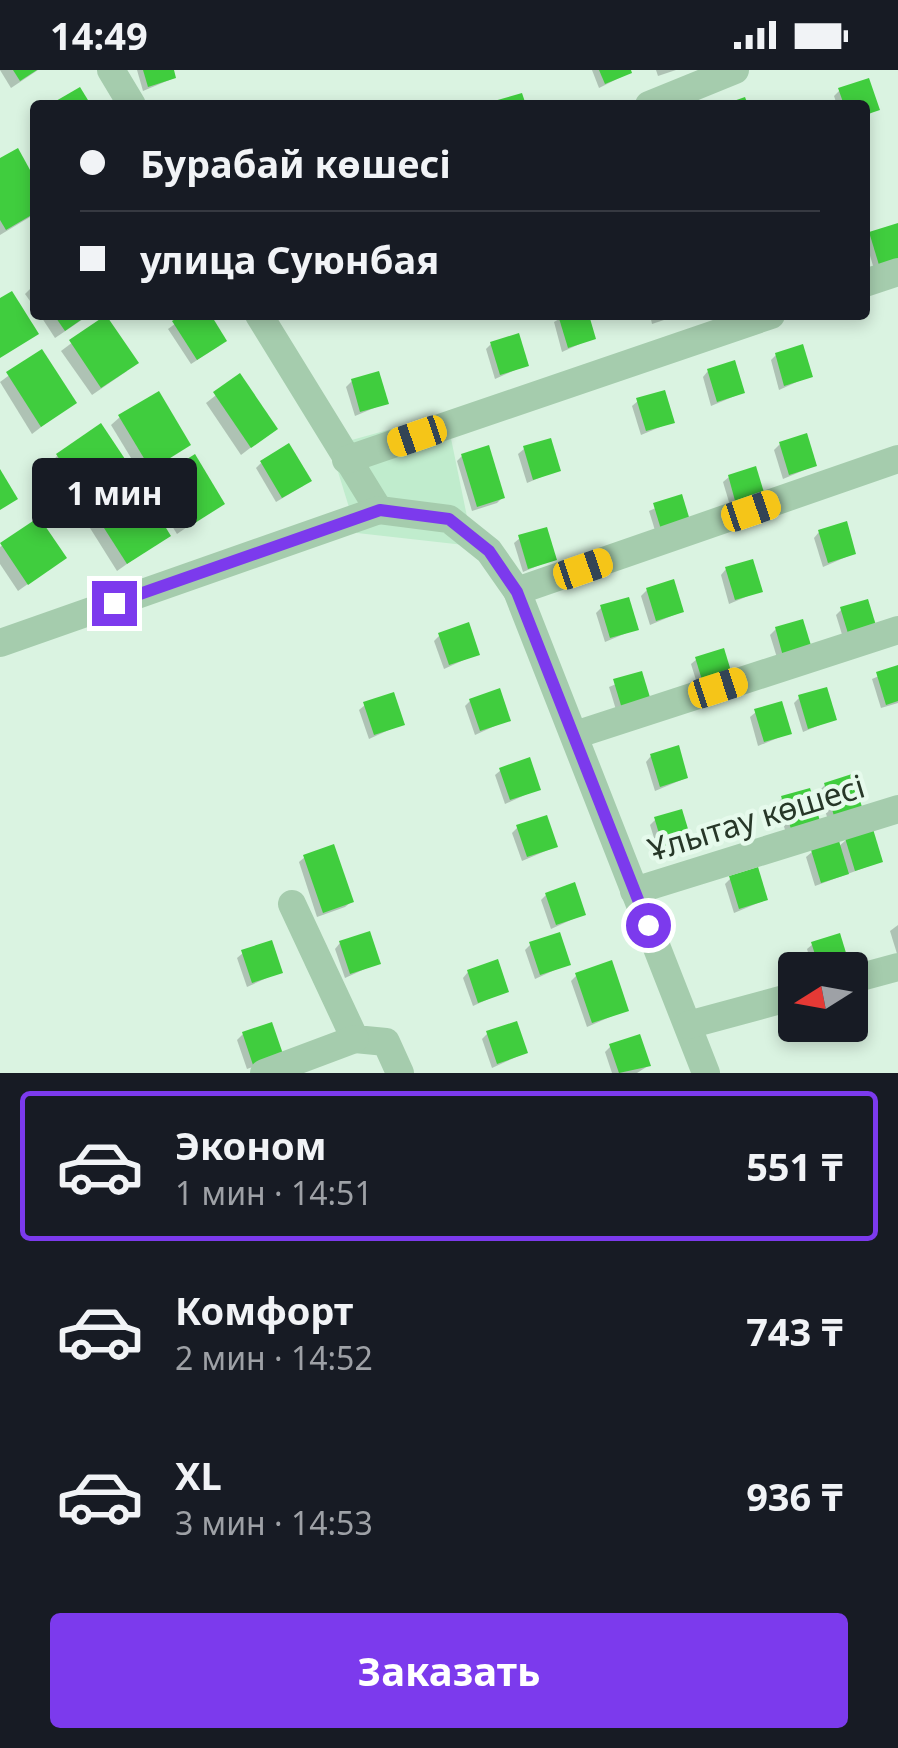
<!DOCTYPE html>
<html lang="ru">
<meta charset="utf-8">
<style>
body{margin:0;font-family:"Noto Sans",sans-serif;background:#20242c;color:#f1f3f6;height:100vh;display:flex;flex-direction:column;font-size:38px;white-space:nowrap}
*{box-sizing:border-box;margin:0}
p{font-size:32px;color:#9ea1a6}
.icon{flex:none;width:55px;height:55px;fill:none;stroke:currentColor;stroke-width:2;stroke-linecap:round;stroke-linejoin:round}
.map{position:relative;height:1003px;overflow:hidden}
.drawer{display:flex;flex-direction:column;background:#171b24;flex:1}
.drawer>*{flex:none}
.top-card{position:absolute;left:30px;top:30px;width:840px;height:220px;border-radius:10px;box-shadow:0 5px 15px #0003;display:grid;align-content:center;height:220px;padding:0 50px;background:#171b24}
.needle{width:65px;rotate:259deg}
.tools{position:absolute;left:778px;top:882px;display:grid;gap:20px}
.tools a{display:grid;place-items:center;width:90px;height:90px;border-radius:10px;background:#171b24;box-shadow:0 5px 15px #0003;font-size:50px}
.end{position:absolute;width:45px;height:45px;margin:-22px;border:12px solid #7c3aed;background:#fff;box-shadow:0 0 0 5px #fff}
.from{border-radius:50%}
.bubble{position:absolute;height:70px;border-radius:10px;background:#171b24;box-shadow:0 5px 15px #0003;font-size:32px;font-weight:700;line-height:70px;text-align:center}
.car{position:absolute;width:30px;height:60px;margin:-30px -15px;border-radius:12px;box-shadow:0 0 8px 2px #0007;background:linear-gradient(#f5c518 24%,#345 0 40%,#f5c518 0 76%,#345 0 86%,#f5c518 0)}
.top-card b{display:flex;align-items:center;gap:35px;height:95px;font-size:38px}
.top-card b+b{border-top:2px solid #363941}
.top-card i{width:25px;height:25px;background:#f1f3f6}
ul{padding:18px 0 0;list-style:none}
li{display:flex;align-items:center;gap:30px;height:150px;margin:0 20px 15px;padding:0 30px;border:5px solid transparent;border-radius:10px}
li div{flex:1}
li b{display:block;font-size:38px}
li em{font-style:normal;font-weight:700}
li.on{border-color:#7c3aed}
li>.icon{width:90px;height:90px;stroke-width:1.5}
.primary-button{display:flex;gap:20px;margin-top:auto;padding:20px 50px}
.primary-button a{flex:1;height:115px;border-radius:10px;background:#7c3aed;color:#fff;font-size:40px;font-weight:700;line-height:115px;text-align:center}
.status{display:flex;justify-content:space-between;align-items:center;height:70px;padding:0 50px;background:#171b24;direction:ltr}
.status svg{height:28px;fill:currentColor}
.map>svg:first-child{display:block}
.plaza{fill:#c0eccd}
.shadow{fill:#0003}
.building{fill:#40cd3e}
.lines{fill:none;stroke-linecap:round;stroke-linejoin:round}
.minor{stroke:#a5ccad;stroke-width:28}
.route{stroke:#7c3aed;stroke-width:12}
.labels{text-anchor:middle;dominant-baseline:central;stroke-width:9;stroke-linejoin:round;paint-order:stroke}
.street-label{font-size:32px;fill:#273728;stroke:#e6faec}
</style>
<div class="status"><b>14:49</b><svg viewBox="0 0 49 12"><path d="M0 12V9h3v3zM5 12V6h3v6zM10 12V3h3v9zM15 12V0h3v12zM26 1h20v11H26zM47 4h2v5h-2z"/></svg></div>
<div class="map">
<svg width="898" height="1003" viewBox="0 0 898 1003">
<rect width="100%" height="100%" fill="#daf3e1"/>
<polygon class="plaza" points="446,344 473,476 357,463 330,376"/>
<g class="shadow">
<polygon points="0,0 38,0 11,18"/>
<polygon points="137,0 171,0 174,8 143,21"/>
<polygon points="592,0 628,0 629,3 599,18"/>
<polygon points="656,0 676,0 658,6"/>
<polygon points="840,20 877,39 865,47 865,35 837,35 834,26"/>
<polygon points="0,91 35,114 35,144 0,165"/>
<polygon points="898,163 898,191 874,199 865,169 870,164"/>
<polygon points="34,215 35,215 35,238 25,224"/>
<polygon points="40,245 89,245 55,268"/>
<polygon points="187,245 208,245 219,276 191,294 168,259"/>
<polygon points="586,245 593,268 562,282 554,252 566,245"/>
<polygon points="650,245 679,245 652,254"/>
<polygon points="105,248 127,301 92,325 61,281"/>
<polygon points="491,274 526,295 495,309 486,279"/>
<polygon points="41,282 74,332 32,364 0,312"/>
<polygon points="776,285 810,306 779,320 771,290"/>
<polygon points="708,301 742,323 711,336 703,307"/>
<polygon points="239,307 275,359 241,385 206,333"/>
<polygon points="352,311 386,333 355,346 346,317"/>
<polygon points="638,331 672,352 641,365 632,336"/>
<polygon points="120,347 188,375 142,406 111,355"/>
<polygon points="780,374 814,396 783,409 774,380"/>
<polygon points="524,379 558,400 527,413 518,384"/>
<polygon points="57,386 136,410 84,447 49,395"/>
<polygon points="462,386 502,428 497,433 472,441 457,391"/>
<polygon points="194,388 222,433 177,464 149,419"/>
<polygon points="261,393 303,416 276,432 256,398"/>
<polygon points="729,407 758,434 732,442 723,412"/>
<polygon points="141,422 168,465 117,501 90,458"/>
<polygon points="680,427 658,470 649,441"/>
<polygon points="38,450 64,488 18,521 0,494 0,477"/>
<polygon points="819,462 853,484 823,497 814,468"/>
<polygon points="520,468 554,489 523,502 514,473"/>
<polygon points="726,499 760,521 729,534 721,505"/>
<polygon points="647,520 681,542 650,555 641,526"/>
<polygon points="602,537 636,559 605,572 596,543"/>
<polygon points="841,540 870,567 845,574 836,545"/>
<polygon points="776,559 804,586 779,594 770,565"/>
<polygon points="440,565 477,584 444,599 434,571"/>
<polygon points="697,589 731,610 700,623 691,594"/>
<polygon points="898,598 898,633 881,638 872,609"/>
<polygon points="640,604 618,646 609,617"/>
<polygon points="799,628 834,649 803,662 794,633"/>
<polygon points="470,631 508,650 475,665 465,636"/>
<polygon points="365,635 402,654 369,669 359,640"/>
<polygon points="756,642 790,663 758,676 750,647"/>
<polygon points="651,686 686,708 655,721 646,692"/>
<polygon points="501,700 538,719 505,734 495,705"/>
<polygon points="825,715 859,736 828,750 819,721"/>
<polygon points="782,728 817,750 786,763 777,734"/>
<polygon points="655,750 689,771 659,784 650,755"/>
<polygon points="518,757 555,777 522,791 512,763"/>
<polygon points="846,770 880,792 815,816 806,787 812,782 838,777"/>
<polygon points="305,787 351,832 345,837 317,847 299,792"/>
<polygon points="731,808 765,830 734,843 725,814"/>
<polygon points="546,825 584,844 551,859 541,830"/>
<polygon points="898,855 898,887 890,861"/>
<polygon points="340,873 378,893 345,908 335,879"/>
<polygon points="531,874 568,894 535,909 525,880"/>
<polygon points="813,874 847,895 842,900 813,900 807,879"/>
<polygon points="243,883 280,902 247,917 237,888"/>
<polygon points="468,902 506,921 473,936 463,908"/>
<polygon points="577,905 626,940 587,957 571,911"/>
<polygon points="488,963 525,983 492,998 482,969"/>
<polygon points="243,964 275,989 247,999 237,970"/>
<polygon points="611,976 648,996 637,1003 612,1003 605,982"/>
</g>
<g class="building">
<polygon points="13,0 37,0 20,11"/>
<polygon points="143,0 174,0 176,8 148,17"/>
<polygon points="599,0 631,0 632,3 605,14"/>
<polygon points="869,8 880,40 865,45 865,35 844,35 838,18"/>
<polygon points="80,17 91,35 49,35"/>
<polygon points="522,23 526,35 495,35 494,31"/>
<polygon points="745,27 748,35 725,35 725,34"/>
<polygon points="18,78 35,109 35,143 6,160 0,150 0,88"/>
<polygon points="898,153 898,189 879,195 869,162"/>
<polygon points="12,221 39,264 0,288 0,228"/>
<polygon points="54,245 88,245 65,261"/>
<polygon points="106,245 139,293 101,318 69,270"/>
<polygon points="182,245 211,245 227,271 197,290 172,251"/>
<polygon points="558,245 589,245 596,269 568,278"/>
<polygon points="519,263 529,296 500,305 490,272"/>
<polygon points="803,274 813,307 784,316 775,283"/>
<polygon points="42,279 77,333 41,357 6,302"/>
<polygon points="735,290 745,323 717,332 707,299"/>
<polygon points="379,301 389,334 360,342 351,309"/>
<polygon points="240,303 278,359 251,378 213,322"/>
<polygon points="665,320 675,353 646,361 636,328"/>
<polygon points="159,321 191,375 151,400 118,345"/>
<polygon points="101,353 139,410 93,440 56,384"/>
<polygon points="807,363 817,396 789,405 779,372"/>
<polygon points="551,368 561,401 533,410 523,376"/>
<polygon points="289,373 312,411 282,428 260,391"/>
<polygon points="489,375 505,428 477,437 461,384"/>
<polygon points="195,384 225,434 187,458 157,408"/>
<polygon points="756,396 766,429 737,438 728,405"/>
<polygon points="0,399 18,429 0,440"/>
<polygon points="142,419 171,466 127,494 97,447"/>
<polygon points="682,424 692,457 663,466 653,433"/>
<polygon points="39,447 67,488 28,515 0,473"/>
<polygon points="847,451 856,484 828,493 818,460"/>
<polygon points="547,457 557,490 528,499 518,465"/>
<polygon points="753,489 763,522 735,530 725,497"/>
<polygon points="674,509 684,542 656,551 646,518"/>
<polygon points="629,527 639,560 610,568 600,535"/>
<polygon points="868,529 878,562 850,570 840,537"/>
<polygon points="803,549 813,582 784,590 775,557"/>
<polygon points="469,552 480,585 449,595 438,563"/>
<polygon points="724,578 734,611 705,620 695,587"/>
<polygon points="898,595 898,631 886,635 876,602"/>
<polygon points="642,601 652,634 623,642 613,609"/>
<polygon points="827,617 837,650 808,659 798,625"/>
<polygon points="500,618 511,651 480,661 469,629"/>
<polygon points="394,622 405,655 374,665 363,632"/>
<polygon points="782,631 792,664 764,672 754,639"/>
<polygon points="679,675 688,708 660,717 650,684"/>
<polygon points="530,687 541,720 510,730 499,698"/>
<polygon points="852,704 862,737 834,746 824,713"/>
<polygon points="810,718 820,751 791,759 781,726"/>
<polygon points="682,739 692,772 664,780 654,747"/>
<polygon points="547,745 558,777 527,787 516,755"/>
<polygon points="873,759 883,792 855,801 845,768"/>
<polygon points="839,771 849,804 821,813 811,780"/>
<polygon points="334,774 354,832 323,843 303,785"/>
<polygon points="758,797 768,830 739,839 729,806"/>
<polygon points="575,812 586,845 556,855 545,823"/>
<polygon points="370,861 381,894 350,904 339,871"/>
<polygon points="560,862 571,895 540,905 529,872"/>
<polygon points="840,863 850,896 820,900 811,872"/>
<polygon points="272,870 283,903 252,913 241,880"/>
<polygon points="498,889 509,922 478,933 467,900"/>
<polygon points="612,890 629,941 592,953 575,903"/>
<polygon points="517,951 528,983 497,994 486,961"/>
<polygon points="272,952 283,984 253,995 242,962"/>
<polygon points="640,964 651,996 619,1003 609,974"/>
</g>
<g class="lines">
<g class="minor">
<polyline points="111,0 132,35"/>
<polyline points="649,35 735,0"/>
<polyline points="865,213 898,202"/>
<polyline points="259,245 379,440"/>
<polyline points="346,390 771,245"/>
<polyline points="379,440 449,449 489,481 517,521 706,1003"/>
<polyline points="517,521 898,389"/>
<polyline points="0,573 379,440"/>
<polyline points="575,665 898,560"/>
<polyline points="634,821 898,739"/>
<polyline points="292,834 355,969 386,972 400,1003"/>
<polyline points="850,910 898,897"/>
<polyline points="688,955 795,926"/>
<polyline points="264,1003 355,969"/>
</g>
</g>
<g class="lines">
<polyline class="route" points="114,533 380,440 449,449 489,481 517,522 648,855"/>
</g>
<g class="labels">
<g class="street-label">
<text transform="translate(756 747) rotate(-17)">Ұлытау көшесі</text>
</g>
</g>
</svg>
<div class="tools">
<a><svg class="needle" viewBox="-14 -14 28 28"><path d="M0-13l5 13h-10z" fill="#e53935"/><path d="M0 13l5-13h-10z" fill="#9ea1a6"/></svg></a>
</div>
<i class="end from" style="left:648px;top:855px"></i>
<i class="end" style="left:114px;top:533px"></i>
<div class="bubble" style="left:32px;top:388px;width:165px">1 мин</div>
<i class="car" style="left:417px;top:366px;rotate:251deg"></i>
<i class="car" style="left:751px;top:441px;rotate:71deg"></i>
<i class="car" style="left:583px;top:499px;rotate:71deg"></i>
<i class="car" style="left:718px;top:618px;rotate:72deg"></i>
<div class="top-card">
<b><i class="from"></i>Бурабай көшесі</b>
<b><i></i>улица Суюнбая</b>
</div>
</div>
<section class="drawer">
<ul>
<li class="on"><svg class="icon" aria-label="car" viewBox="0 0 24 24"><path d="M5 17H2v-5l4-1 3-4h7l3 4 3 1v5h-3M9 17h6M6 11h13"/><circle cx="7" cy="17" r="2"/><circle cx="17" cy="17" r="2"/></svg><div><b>Эконом</b><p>1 мин · 14:51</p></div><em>551 ₸</em></li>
<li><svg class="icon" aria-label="car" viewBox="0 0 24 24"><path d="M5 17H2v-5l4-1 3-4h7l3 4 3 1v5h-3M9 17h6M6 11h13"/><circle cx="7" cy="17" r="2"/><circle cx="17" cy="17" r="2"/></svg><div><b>Комфорт</b><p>2 мин · 14:52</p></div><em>743 ₸</em></li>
<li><svg class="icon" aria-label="car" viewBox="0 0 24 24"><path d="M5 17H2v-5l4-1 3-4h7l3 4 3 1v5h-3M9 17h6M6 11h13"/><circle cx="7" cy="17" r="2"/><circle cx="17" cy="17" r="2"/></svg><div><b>XL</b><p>3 мин · 14:53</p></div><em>936 ₸</em></li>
</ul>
<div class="primary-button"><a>Заказать</a></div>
</section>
